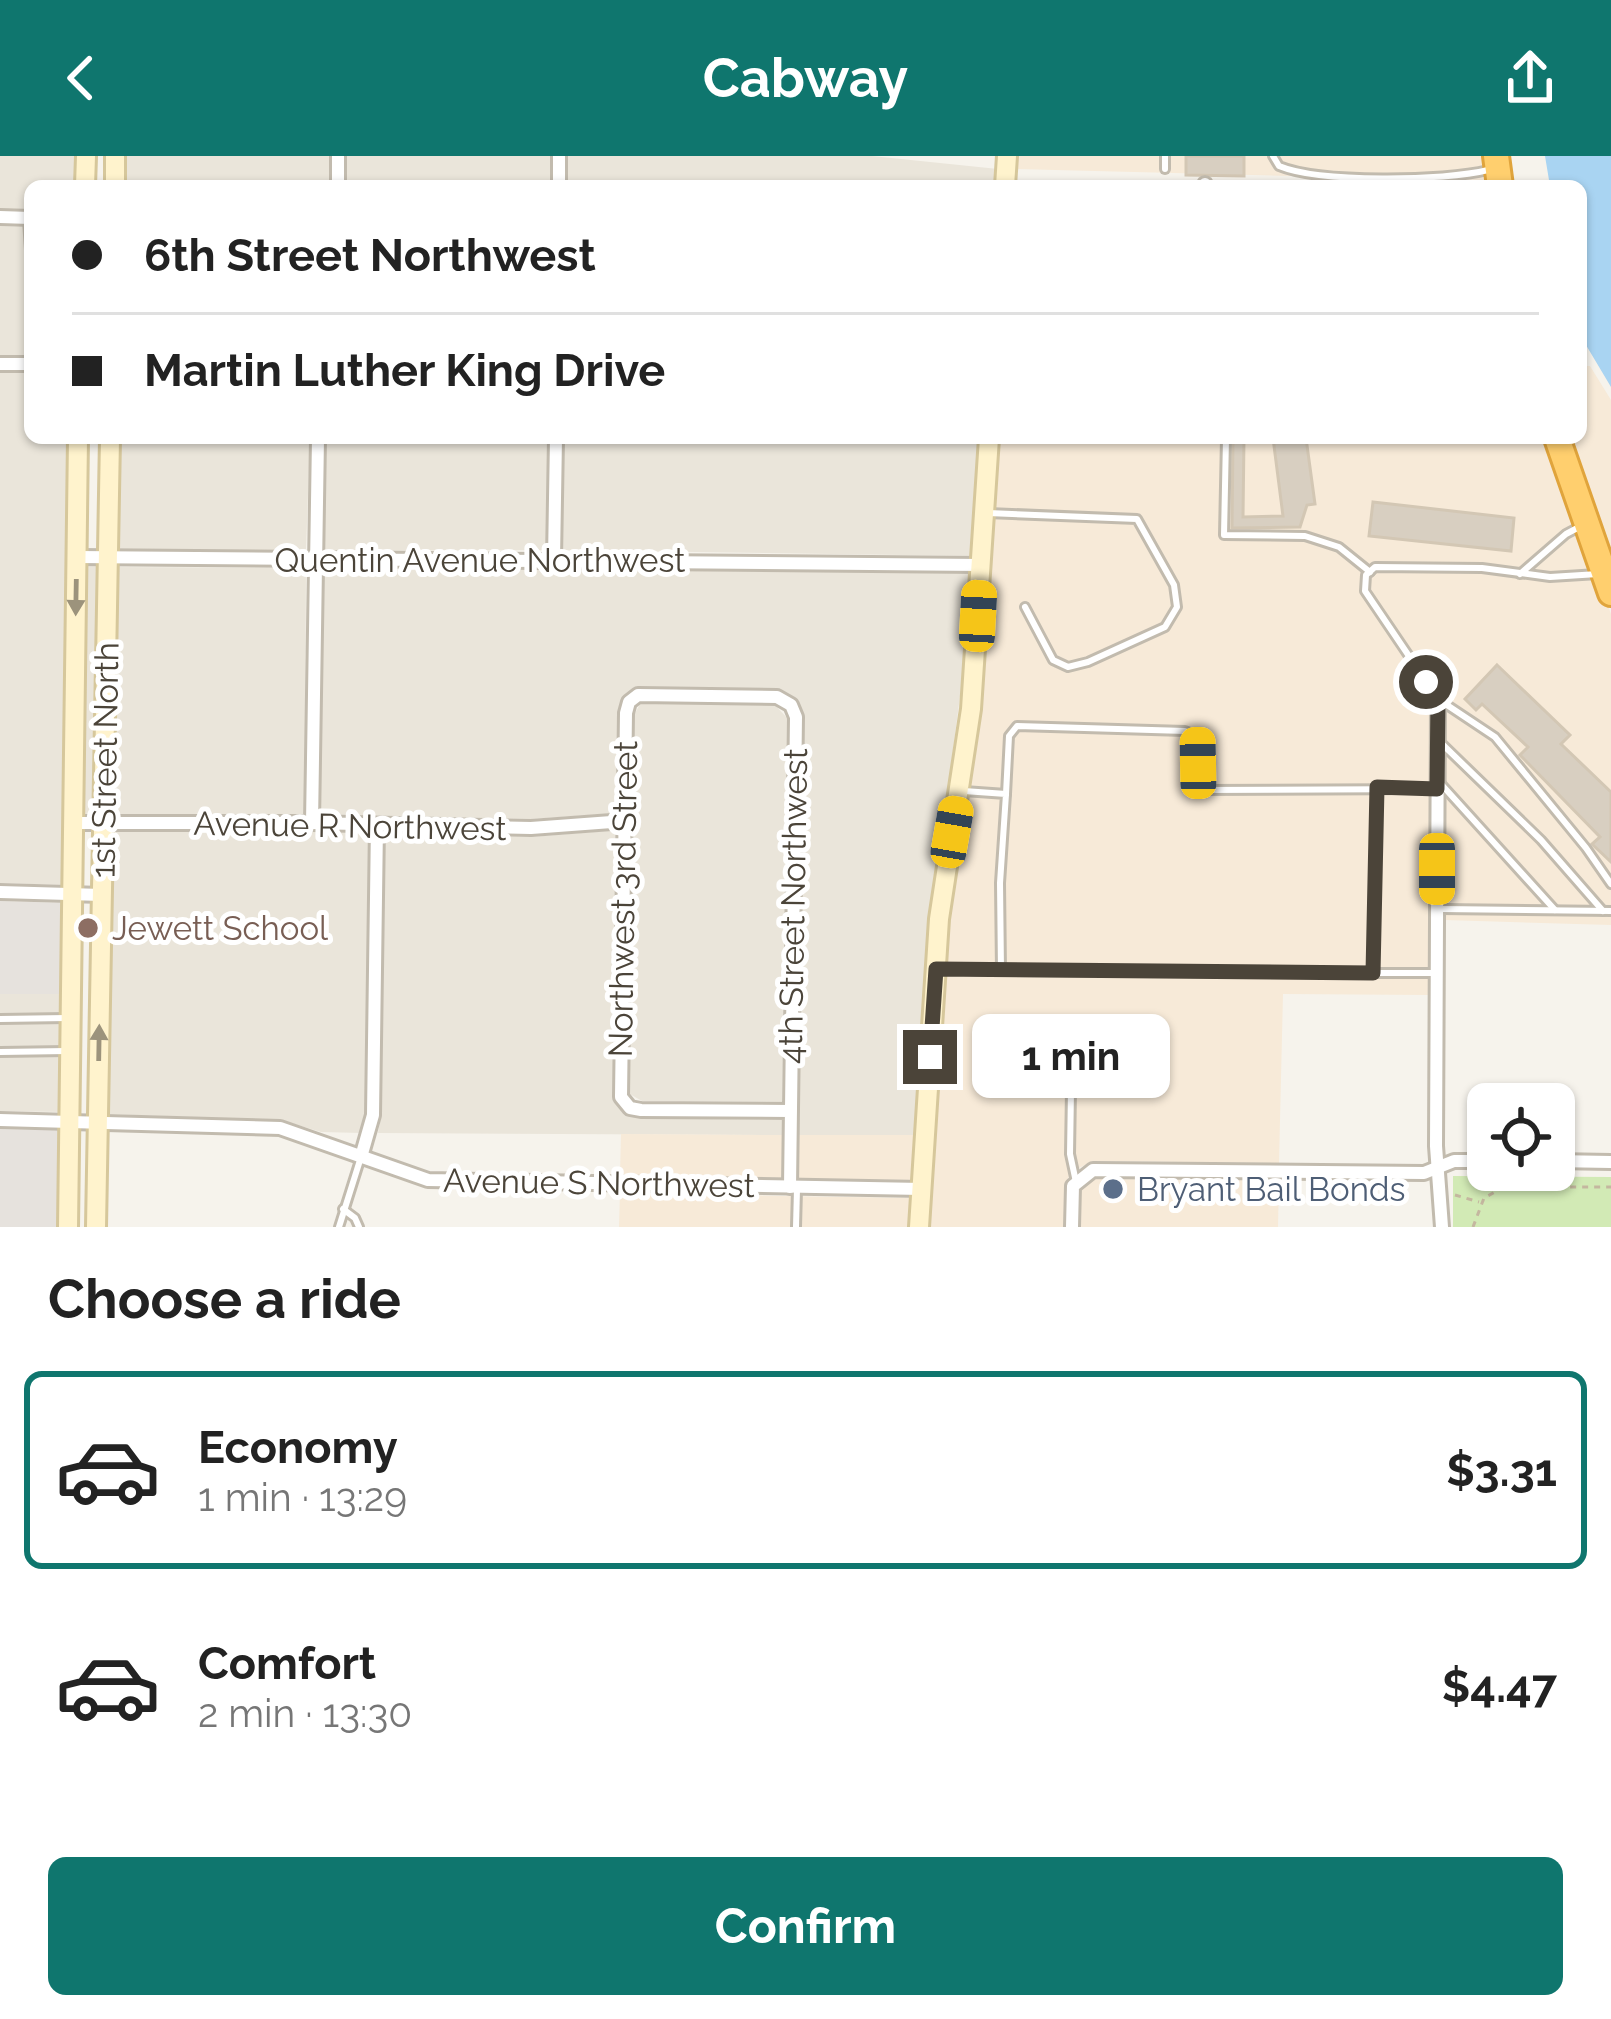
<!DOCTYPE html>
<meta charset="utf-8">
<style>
body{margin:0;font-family:Raleway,sans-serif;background:#f2f2f2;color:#222;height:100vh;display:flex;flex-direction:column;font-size:45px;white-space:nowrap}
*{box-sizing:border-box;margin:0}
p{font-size:39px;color:#767676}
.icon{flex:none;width:66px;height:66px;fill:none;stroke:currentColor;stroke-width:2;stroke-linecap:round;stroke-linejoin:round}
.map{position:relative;height:1071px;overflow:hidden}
.drawer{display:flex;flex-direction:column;background:#fff;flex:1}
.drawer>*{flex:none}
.banner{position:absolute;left:24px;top:24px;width:1563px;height:264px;border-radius:18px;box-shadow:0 3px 9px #0004;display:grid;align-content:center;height:264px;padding:0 48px;background:#fff}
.controls{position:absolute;left:1467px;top:927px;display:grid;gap:24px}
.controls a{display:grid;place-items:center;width:108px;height:108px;border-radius:18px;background:#fff;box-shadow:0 3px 9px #0004;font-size:60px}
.end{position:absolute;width:54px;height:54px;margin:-27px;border:15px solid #4b4439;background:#fff;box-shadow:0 0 0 6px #fff}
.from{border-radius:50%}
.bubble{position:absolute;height:84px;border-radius:18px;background:#fff;box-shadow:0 3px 9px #0004;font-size:39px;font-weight:700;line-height:84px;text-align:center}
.car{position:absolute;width:36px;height:72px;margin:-36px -18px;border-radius:15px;box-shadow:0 0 9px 3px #0007;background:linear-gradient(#f5c518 24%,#345 0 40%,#f5c518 0 76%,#345 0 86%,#f5c518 0)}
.banner b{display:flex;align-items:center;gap:42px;height:114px;font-size:45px}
.banner b+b{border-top:3px solid #e0e0e0}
.banner i{width:30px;height:30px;background:#222}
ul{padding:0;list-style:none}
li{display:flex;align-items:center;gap:36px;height:198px;margin:0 24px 18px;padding:0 24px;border:6px solid transparent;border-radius:18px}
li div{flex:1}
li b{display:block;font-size:45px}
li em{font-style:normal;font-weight:700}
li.on{border-color:#0f766e}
li>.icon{width:108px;height:108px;stroke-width:1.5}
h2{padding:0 48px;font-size:54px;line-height:144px}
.primary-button{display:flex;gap:24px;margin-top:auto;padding:24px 48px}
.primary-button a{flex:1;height:138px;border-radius:18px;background:#0f766e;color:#fff;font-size:48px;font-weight:700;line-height:138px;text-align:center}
header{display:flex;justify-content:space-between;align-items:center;height:156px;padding:0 48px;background:#0f766e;color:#fff;font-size:54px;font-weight:700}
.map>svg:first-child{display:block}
.residential{fill:#eae5da}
.commercial{fill:#f7ead8}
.industrial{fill:#e6e2dd}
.green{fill:#d2eab5}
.water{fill:#a9d4f2}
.building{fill:#d8cfc1;stroke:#d3c7b4;stroke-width:3}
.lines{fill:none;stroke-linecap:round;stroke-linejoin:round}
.lane-casing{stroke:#c2bbae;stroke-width:12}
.street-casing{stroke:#c2bbae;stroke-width:18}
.secondary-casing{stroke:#d6c79b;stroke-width:24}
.highway-casing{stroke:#e0a43c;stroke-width:30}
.path{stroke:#c4b79f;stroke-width:3;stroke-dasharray:6 6;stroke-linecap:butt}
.lane{stroke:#fff;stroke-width:6}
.street{stroke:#fff;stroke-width:12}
.secondary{stroke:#fff3cd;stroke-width:18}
.highway{stroke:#ffcf6e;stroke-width:24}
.oneway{fill:#9c937c}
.route{stroke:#4b4439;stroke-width:15}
.education-dot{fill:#8d6e63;stroke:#fff;stroke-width:4.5}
.service-dot{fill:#5c6f8a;stroke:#fff;stroke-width:4.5}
.labels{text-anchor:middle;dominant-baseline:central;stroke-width:10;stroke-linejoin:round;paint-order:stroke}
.street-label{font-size:33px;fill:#4b4439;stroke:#fff}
.education-label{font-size:33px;fill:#785e54;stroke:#fff;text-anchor:start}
.service-label{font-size:33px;fill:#4e5e75;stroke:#fff;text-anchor:start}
</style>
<header><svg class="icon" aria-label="back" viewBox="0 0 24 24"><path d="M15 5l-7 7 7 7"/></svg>Cabway<svg class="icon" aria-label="share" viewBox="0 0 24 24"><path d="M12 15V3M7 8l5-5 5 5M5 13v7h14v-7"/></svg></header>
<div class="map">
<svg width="1611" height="1071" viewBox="0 0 1611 1071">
<rect width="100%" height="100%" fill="#f6f3ec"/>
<g class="residential">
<polygon points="0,0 79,0 78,30 30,30 30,54 0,53"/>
<polygon points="123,0 330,0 330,30 122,30"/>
<rect x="346" y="0" width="205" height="30"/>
<polygon points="567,0 872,0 998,13 997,30 566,30"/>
<polygon points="0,70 30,71 30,199 0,199"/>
<polygon points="0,216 30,216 30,282 71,282 66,729 0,727"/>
<polygon points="118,282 310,282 306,394 115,394"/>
<polygon points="325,282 548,282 546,394 322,395"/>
<polygon points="563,282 980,282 973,400 561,394"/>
<polygon points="84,410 99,410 96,659 81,659"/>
<polygon points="115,411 306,412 305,658 111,659"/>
<polygon points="322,412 972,417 970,464 931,762 918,979 797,979 804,561 798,544 777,532 634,532 623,541 618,557 618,657 531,663 320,658"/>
<polygon points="662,547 775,549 788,563 782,946 642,945 628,937 634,559 640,548"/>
<polygon points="618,674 613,944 624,958 640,962 782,964 782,979 378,977 381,960 384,678 531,681"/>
<polygon points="312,675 369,678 366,958 362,977 321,976 281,964 106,958 111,676"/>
<polygon points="0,838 64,838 61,956 0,955"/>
</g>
<g class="commercial">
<polygon points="1015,0 1488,0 1492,25 1014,13"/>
<polygon points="1581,210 1590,210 1611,244 1611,415 1565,282 1581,282"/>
<polygon points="997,282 1549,282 1611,458 1611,769 1445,764 1445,535 1430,534 1429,839 1283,838 1279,1007 1093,1005 1071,1016 1065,1030 1065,1071 927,1071 947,764 979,554"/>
<polygon points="621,978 782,979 782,1022 620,1019"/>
<polygon points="797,979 918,979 915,1024 797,1023"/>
<polygon points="1095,1023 1279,1024 1278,1071 1080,1071 1081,1033"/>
<polygon points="620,1036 782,1040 914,1042 912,1071 619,1071"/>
</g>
<g class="industrial">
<polygon points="0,745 65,747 64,838 0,838"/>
<polygon points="0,973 61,974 60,1071 0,1071"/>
</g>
<polygon class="green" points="1453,1020 1611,1021 1611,1071 1453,1071"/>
<polygon class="water" points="1545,0 1611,0 1611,231 1583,184 1581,30 1550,30"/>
<g class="building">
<polygon points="1186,0 1244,0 1244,20 1186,19"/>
<polygon points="1233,282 1244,282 1243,361 1283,360 1273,282 1306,282 1315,348 1307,349 1300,371 1232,372"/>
<polygon points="1373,346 1514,362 1511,395 1369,380"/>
<polygon points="1497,509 1570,579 1561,588 1611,636 1611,706 1592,688 1600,681 1520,599 1528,591 1482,548 1476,554 1465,543"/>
</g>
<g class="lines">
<g class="lane-casing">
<g id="lane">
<polyline points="1165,0 1165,13"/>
<path d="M1273 0 1279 10C1320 27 1444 25 1488 14"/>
<polyline points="28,63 30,94"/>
<polyline points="1226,282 1224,379 1305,380 1339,391 1370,416"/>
<polyline points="988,357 1137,363 1174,429 1177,451 1165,471 1088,506 1068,511 1053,504 1025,451"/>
<polyline points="1520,418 1566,378 1583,369"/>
<polyline points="1598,418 1550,421 1482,412 1375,411 1366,419 1365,435 1438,543 1495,581 1586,692 1611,728"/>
<polyline points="1439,585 1541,684 1603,755"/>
<polyline points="1441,628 1555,754"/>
<polyline points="1006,638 1009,580 1017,570 1185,575 1198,580 1199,634 1437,633"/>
<polyline points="1441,753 1611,755"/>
<polyline points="939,813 1001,815 1000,727 1006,638 964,635"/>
<polyline points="1001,815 1373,817 1377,631"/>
<polyline points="1373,817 1436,817"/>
<polyline points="0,863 67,862"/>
<polyline points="0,896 67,895"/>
<polyline points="1071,934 1070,998 1076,1026"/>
<polyline points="343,1053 355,1062 359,1071"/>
<polyline points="339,1071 361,1001"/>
<polyline points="796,1071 797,1033"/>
</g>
</g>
<g class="street-casing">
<g id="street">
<polyline points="1205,28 1205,30"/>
<polyline points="338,30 338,0"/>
<polyline points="559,30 559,0"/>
<polyline points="0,61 30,62"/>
<polyline points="0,208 30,208"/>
<polyline points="77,401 981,409"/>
<polyline points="554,403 556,282"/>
<polyline points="1438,543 1436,990 1442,1071"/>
<polyline points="73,667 312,667 531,672 625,665"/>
<polyline points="312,667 318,282"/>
<polyline points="0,736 102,739"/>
<polyline points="0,964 280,972 428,1024 922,1033"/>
<polyline points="361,1001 373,959 377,669"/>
<polyline points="1554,1005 1611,1006"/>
<polyline points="790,1031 796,561 791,549 777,541 638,539 629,546 626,557 621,941 630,952 641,954 790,955"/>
<polyline points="1072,1071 1073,1030 1093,1014 1424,1017 1454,1005 1488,1005"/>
</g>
</g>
<g class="secondary-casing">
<g id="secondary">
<polyline points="85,30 86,0"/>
<polyline points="115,30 115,0"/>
<polyline points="1005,30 1007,0"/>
<polyline points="68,1071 78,282"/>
<polyline points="96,1071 110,282"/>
<polyline points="919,1071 939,763 971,553 989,282"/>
</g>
</g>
<g class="highway-casing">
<g id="highway">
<polyline points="1496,0 1500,30"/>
<polyline points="1557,282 1611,437"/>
</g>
</g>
<g class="path">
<polyline points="1455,1039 1479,1046"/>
<polyline points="1473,1071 1484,1042 1504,1031 1611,1031"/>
</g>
<use href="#lane" class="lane"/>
<use href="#street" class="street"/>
<use href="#secondary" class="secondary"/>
<use href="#highway" class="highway"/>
</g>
<defs><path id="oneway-solid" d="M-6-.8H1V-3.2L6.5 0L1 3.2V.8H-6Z" transform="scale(3)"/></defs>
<g class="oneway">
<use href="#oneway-solid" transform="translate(76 441) rotate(91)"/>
<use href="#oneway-solid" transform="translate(99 887) rotate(-89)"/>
</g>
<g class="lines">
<polyline class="route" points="930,901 936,813 1373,817 1377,631 1437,633 1438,543 1426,526"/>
</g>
<circle class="education-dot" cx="88" cy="772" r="12"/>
<circle class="service-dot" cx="1113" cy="1033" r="12"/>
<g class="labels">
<g class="street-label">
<text x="480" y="404">Quentin Avenue Northwest</text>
<text transform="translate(105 604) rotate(-89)">1st Street North</text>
<text transform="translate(350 670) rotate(1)">Avenue R Northwest</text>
<text transform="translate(623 743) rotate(-89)">Northwest 3rd Street</text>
<text transform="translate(793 750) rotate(-89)">4th Street Northwest</text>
<text transform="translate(599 1027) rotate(1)">Avenue S Northwest</text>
</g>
<g class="education-label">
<text x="112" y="772">Jewett School</text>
</g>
<g class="service-label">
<text x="1137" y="1033">Bryant Bail Bonds</text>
</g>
</g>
</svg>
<div class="controls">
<a><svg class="icon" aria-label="locate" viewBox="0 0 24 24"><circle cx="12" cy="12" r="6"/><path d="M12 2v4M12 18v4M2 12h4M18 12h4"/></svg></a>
</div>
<i class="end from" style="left:1426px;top:526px"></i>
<i class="end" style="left:930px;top:901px"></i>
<div class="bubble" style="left:972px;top:858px;width:198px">1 min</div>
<i class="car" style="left:978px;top:460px;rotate:3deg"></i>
<i class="car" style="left:1198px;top:607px;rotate:359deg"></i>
<i class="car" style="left:952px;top:676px;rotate:10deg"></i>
<i class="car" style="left:1437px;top:713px;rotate:180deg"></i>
<div class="banner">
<b><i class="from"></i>6th Street Northwest</b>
<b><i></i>Martin Luther King Drive</b>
</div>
</div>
<section class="drawer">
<h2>Choose a ride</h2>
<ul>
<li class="on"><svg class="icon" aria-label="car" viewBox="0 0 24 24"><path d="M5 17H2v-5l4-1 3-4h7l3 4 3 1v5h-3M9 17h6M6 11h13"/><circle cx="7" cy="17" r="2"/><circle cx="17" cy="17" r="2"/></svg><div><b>Economy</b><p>1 min · 13:29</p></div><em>$3.31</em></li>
<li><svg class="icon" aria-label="car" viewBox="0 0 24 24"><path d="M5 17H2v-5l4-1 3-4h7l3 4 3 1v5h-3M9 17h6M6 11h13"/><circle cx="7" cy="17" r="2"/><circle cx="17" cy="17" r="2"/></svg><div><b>Comfort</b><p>2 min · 13:30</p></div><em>$4.47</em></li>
</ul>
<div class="primary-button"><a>Confirm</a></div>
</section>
